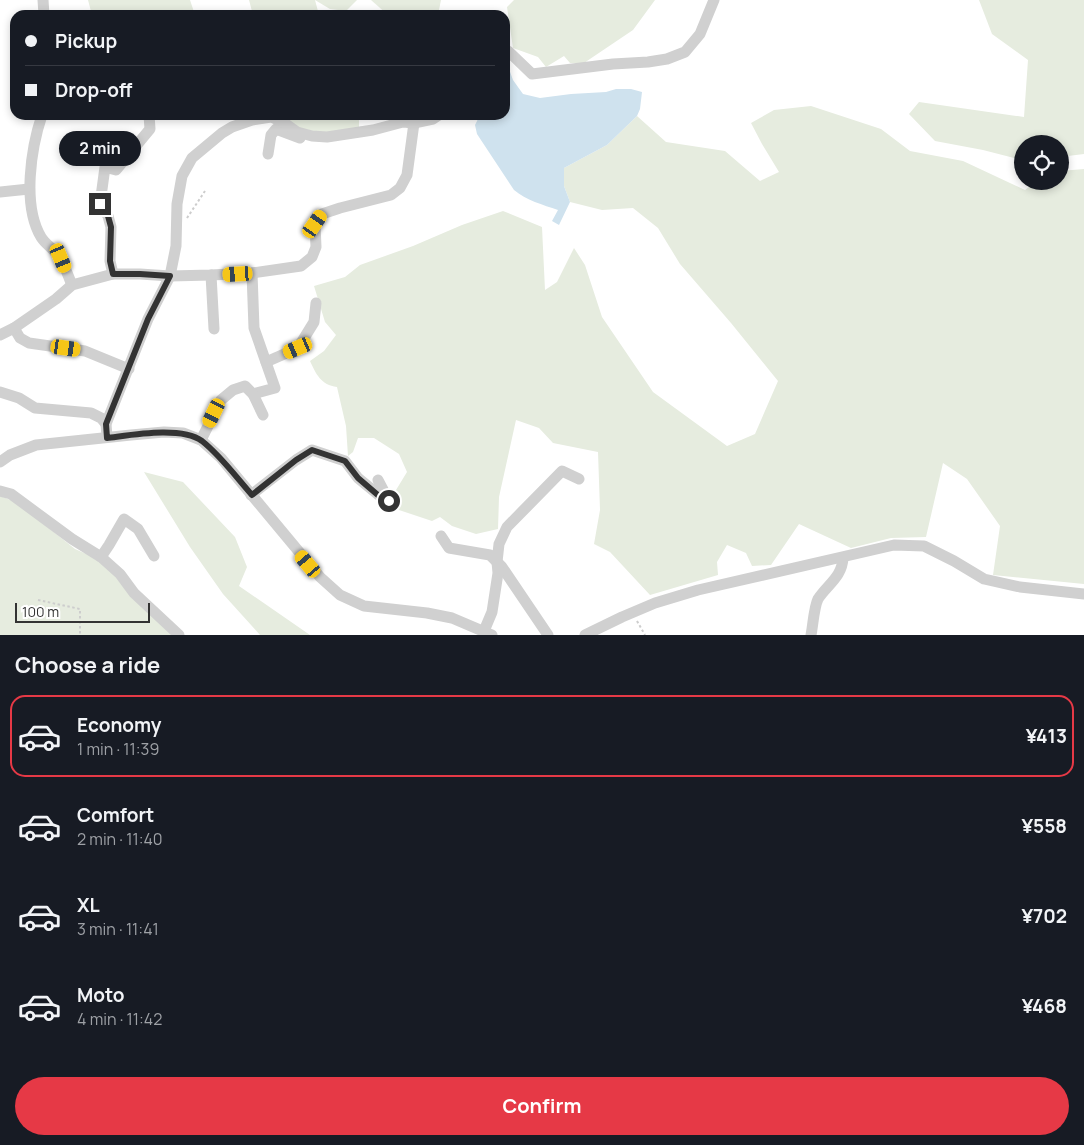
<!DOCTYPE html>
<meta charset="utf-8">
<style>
body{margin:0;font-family:Manrope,sans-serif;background:#20242c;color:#f1f3f6;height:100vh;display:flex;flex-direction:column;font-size:19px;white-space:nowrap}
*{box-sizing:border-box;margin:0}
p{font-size:16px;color:#9ea1a6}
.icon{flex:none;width:28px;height:28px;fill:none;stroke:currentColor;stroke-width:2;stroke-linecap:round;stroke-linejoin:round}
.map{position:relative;height:635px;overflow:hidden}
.panel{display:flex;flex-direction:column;background:#171b24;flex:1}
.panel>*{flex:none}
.guide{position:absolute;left:10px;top:10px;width:500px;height:110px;border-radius:15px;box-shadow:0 2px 8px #0003;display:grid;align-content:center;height:110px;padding:0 15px;background:#171b24}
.buttons{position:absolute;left:1014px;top:135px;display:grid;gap:10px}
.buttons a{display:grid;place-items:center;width:55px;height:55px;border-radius:50%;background:#171b24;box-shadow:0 2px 8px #0003;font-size:25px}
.scale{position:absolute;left:15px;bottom:12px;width:135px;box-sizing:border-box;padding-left:5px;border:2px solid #333;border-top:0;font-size:14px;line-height:18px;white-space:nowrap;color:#333;-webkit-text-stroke:4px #fff;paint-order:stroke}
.end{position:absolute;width:22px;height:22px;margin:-11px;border:6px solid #333;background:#fff;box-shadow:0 0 0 2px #fff}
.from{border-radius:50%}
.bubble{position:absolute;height:35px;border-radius:18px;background:#171b24;box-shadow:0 2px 8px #0003;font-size:16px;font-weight:700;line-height:35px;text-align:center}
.car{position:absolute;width:15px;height:30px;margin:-15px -8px;border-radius:6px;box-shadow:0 0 4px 1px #0007;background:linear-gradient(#f5c518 24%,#345 0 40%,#f5c518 0 76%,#345 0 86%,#f5c518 0)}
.guide b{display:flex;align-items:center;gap:18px;height:48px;font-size:19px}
.guide b+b{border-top:1px solid #363941}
.guide i{width:12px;height:12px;background:#f1f3f6}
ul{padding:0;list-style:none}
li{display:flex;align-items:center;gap:15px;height:82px;margin:0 10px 8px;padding:0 5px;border:2px solid transparent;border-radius:15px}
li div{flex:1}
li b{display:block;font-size:19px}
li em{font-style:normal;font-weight:700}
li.on{border-color:#e63946}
li>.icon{width:45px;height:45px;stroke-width:1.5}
h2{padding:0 15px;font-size:22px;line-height:60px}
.button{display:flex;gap:10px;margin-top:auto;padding:10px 15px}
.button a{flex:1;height:58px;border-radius:30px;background:#e63946;color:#fff;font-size:20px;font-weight:700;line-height:58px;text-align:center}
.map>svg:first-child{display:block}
.green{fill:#e6ecdf}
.water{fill:#cfe2ee}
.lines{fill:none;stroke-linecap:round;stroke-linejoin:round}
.path{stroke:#cdcdcd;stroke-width:2;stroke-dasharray:2.5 2.5;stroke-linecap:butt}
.minor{stroke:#d0d0d0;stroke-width:11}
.route{stroke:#333;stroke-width:6}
</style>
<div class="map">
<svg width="1084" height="635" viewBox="0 0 1084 635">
<rect width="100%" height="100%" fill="#fff"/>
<g class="green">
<polygon points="88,0 190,0 195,15 92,15"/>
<polygon points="249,0 315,0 319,15 253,15"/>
<polygon points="315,0 357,0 346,11 330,9"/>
<polygon points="371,0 441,0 438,15 388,15"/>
<polygon points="514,0 655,0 633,30 584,63 570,63 564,56 546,67 538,57 513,48 507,7"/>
<polygon points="979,0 1084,0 1084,154 1060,157 1060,144 1022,144 1022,160 983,150 935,141 909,114 919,102 1024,117 1028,60 992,34"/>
<path d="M811 106 881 129 910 151 963 161 1025 190 1037 181H1060V171L1084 169V584L993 575 1000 526 967 479 943 463 926 537 891 538 851 548 799 524 771 565 752 566 746 553 727 545 717 562 718 575 650 595 610 552 594 544 600 510 598 452 553 443 539 428 516 420 499 497 498 529 476 534 452 526 440 517 432 521 396 509V490L407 472 399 454 374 438H358L353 452 348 456 346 426 337 387C321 385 316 374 310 361L324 351 336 335 325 322 314 286 345 277 360 265 413 246 462 225 503 211 542 227 545 290 557 282 574 248 585 265 602 317 653 392 727 446 755 434 778 381 731 323 680 264 658 228 633 208 602 210 570 202 564 186V168L607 145 637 116 666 142 725 151 760 181 779 172 762 144 751 123 774 110Z"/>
<polygon points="287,115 359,115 359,127 311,139 287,118"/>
<polygon points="144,472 183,482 235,537 247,567 239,586 310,635 260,635 223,594 190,547"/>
<polygon points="0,496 16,502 75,549 98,559 174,635 0,635"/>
</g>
<path class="water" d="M509 69 513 80 523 94 540 98 571 94 606 92 616 89H631L642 92 640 109 637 116 607 145 564 168V186L570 202 559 225 552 221 558 210C543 205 526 200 514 190L477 134 475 125 480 115H505V74Z"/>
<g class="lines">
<g class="path">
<polyline points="187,218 205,191"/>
<polyline points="38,600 80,609 80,635"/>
<polyline points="637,621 645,635"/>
</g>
<g class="minor">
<polyline points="43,0 44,15"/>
<polyline points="505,52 508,51 532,74 613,64 648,62 667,59 685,52 700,34 714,0"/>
<path d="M42 115C31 148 22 205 41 237 45 244 54 249 59 257 65 265 68 276 72 285"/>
<polyline points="268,154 271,135 276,129 300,138"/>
<polyline points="0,192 29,189"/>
<polyline points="252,273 254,328 275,388 253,394"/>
<polyline points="113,274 110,261 111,227 108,216 100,204 105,167 116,170 150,129 149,115"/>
<polyline points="211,275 214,329"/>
<polyline points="14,328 20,338 29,343 85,351 129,369"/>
<polyline points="0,335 14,328 56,299 72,285 113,274 140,274 170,276 211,275 252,273 301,266 312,257 316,247 315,224 322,214 340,208 391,195 400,188 407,175 414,123"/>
<polyline points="266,362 298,348 314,322 316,303"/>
<polyline points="0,392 19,398 35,408 91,413 101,418 106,424"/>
<polyline points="107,437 106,424 148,319 170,276 176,246 177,204 182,176 192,158 222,133 232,127 252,120 271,117 283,122 297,132 312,136 327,137 373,130 403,122 414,123 433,119 439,115"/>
<polyline points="201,440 221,400 233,390 245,386 253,394 263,415"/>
<polyline points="0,462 10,455 36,445 131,435 164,432 183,433 201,440 221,458 320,577 340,595 364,606 427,613 452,618 492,635"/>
<polyline points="0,491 11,494 72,539 101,557 120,574 134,593 179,635"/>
<polyline points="251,495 296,460 312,450 345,461 358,478 386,501 389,501 378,480"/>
<polyline points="441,536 449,548 490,555 502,567 548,635"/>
<polyline points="101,557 109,545 124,519 138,529 154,556"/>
<polyline points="484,631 492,612 498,573 497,562 499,544 507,527 562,471 579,479"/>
<polyline points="585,635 622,617 655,603 698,590 894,545 924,546 954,561 984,579 1020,587 1084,594"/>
<path d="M811 635C813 625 814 607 818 599 828 584 842 577 843 558"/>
</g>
</g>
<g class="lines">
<path class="route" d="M100 204 108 216 111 227 110 261 113 274H140L170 276 148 319 106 424 107 438C132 435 181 426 202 441 221 456 236 477 252 495L296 460 312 450 345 461 358 478 386 502 389 501"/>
</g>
</svg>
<div class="buttons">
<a><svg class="icon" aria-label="locate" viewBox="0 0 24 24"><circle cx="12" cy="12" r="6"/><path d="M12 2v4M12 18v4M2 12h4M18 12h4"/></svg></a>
</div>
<div class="scale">100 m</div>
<i class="end from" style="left:389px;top:501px"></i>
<i class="end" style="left:100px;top:204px"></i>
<div class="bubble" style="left:59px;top:131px;width:82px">2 min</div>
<i class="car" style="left:315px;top:224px;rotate:35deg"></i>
<i class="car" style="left:61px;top:258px;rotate:157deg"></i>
<i class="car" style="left:238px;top:274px;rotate:267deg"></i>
<i class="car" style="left:66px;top:348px;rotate:98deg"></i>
<i class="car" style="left:298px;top:348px;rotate:247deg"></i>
<i class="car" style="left:214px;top:413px;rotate:206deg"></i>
<i class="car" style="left:308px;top:564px;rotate:320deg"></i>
<div class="guide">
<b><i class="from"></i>Pickup</b>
<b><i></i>Drop-off</b>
</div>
</div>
<section class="panel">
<h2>Choose a ride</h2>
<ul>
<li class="on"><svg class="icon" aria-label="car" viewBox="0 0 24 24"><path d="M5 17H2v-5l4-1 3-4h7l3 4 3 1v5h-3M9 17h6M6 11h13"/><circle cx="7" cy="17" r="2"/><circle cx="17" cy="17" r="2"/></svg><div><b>Economy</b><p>1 min · 11:39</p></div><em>¥413</em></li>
<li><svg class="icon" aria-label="car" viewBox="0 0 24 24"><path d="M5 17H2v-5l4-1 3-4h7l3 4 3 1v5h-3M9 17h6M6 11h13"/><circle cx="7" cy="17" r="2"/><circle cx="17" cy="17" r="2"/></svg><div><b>Comfort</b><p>2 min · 11:40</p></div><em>¥558</em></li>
<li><svg class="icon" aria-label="car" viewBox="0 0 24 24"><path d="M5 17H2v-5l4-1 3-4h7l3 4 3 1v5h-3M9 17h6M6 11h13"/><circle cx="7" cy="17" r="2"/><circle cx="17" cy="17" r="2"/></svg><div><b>XL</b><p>3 min · 11:41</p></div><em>¥702</em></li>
<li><svg class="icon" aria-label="car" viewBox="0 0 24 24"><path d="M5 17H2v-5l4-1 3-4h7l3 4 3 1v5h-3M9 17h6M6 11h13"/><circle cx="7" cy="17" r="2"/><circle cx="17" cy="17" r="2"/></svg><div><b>Moto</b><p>4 min · 11:42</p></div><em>¥468</em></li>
</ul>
<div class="button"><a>Confirm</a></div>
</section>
